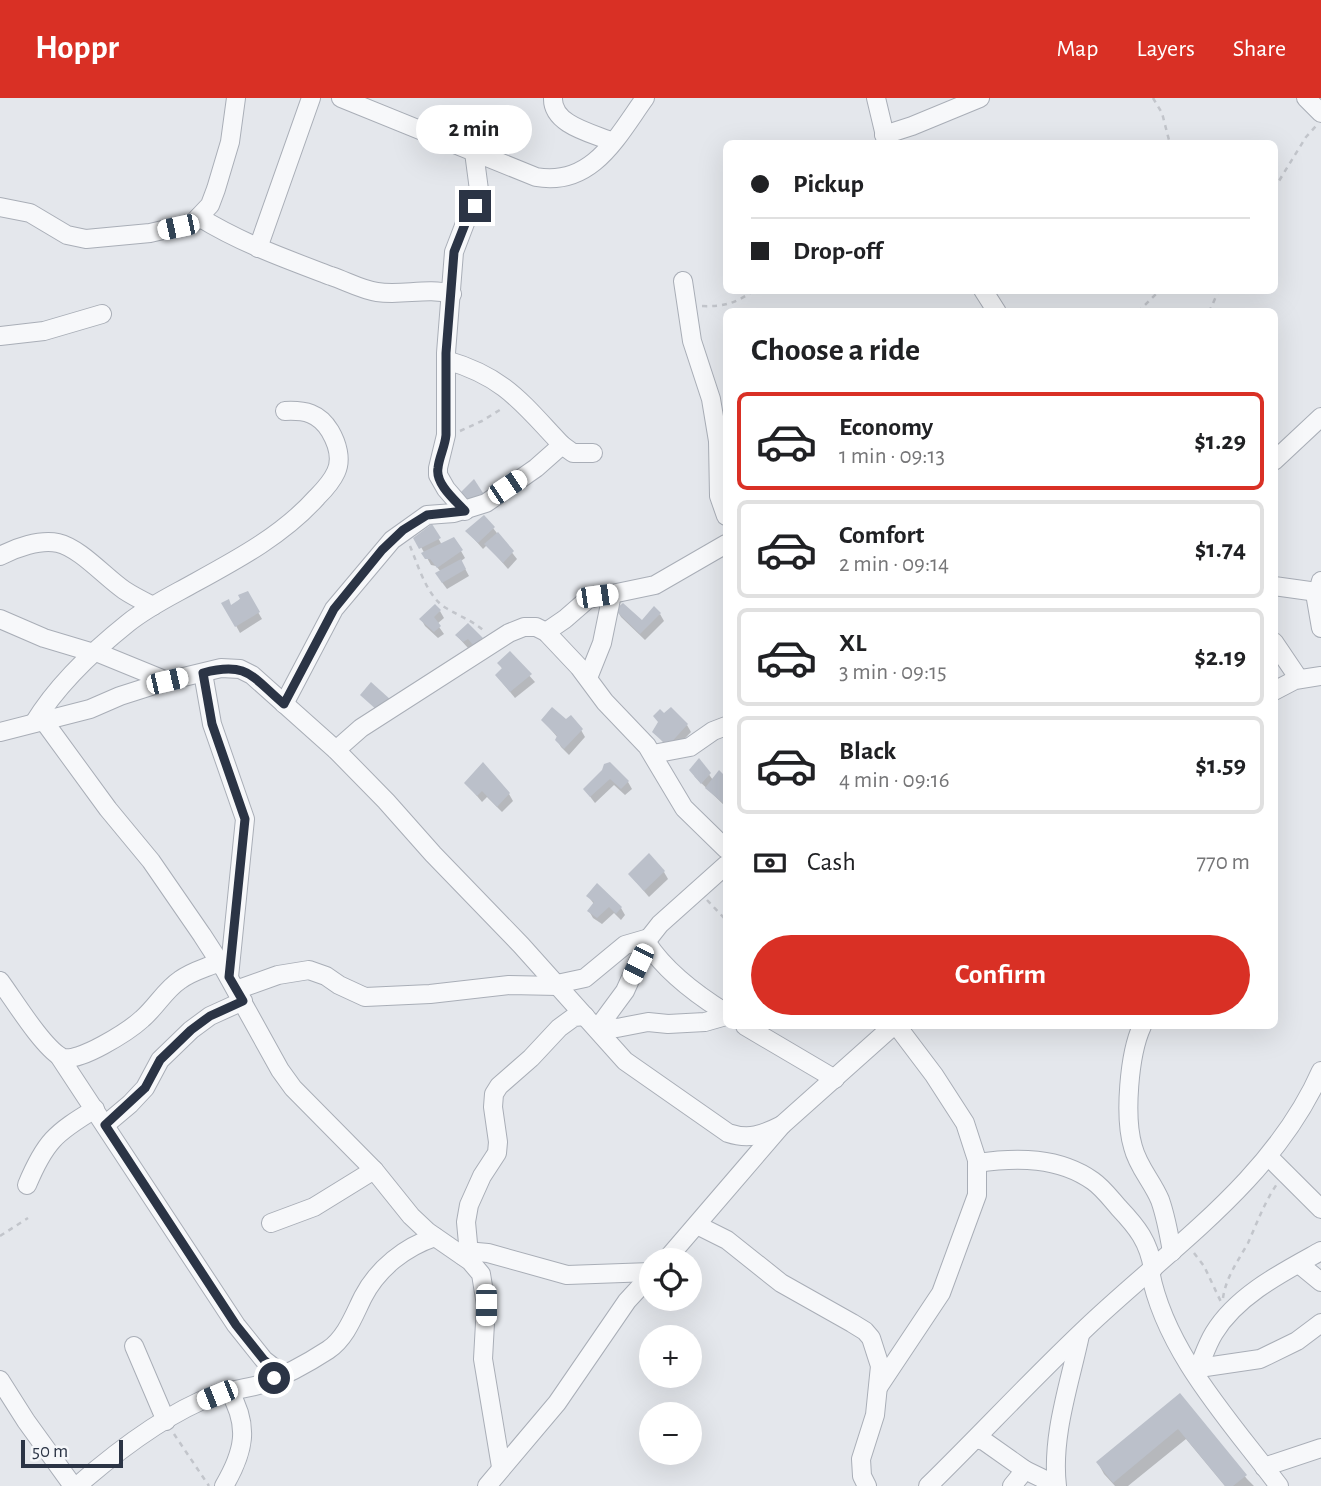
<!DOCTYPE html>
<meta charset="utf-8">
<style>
body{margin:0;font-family:"Alegreya Sans",sans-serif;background:#f6f6f6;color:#202124;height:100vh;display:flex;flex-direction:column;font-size:26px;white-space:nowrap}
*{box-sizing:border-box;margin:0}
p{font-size:23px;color:#757577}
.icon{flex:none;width:38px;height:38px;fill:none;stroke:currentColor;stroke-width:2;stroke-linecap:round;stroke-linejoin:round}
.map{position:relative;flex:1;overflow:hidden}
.side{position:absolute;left:723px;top:210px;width:555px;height:721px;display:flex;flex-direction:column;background:#fff;border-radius:10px;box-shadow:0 7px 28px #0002}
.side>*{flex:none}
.banner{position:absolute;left:723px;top:42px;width:555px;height:154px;border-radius:10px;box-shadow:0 7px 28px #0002;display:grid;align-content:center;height:154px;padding:0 28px;background:#fff}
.controls{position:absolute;left:639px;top:1150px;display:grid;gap:14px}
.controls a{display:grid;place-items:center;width:63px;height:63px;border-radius:50%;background:#fff;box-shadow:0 7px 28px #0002;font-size:35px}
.scale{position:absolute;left:21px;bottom:18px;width:102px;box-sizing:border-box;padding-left:7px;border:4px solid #2b3445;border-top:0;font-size:19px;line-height:24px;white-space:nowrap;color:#2b3445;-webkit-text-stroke:5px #f4f6f9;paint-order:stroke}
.end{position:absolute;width:32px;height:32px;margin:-16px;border:9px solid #2b3445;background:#fff;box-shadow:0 0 0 4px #fff}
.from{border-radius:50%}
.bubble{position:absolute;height:49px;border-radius:24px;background:#fff;box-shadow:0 7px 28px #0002;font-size:23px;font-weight:600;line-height:49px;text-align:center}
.car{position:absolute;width:21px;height:42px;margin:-21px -10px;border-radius:9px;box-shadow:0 0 5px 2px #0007;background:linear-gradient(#fff 24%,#345 0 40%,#fff 0 76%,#345 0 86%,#fff 0)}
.banner b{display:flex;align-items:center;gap:24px;height:66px;font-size:26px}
.banner b+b{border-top:2px solid #e0e0e0}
.banner i{width:18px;height:18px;background:#202124}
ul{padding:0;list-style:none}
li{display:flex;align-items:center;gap:21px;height:98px;margin:0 14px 10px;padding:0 14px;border:4px solid #e0e0e0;border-radius:10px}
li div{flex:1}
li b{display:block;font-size:26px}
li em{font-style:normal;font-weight:600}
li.on{border-color:#d93025}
li>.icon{width:63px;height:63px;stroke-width:1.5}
h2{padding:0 28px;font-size:32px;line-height:84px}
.pay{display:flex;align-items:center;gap:18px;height:77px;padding:0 28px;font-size:26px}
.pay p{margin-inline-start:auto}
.primary-button{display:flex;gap:14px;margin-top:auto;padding:14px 28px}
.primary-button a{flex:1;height:80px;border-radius:42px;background:#d93025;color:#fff;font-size:28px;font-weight:600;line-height:80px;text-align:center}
header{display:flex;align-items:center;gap:42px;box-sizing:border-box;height:98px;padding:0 35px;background:#d93025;color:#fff}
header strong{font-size:33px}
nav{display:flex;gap:38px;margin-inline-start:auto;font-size:24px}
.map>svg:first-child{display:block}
.shadow{fill:#0003}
.building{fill:#bbc0ca}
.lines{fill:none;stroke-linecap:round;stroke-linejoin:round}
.minor-casing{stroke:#a9aeb7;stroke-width:20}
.path{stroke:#c2c5cb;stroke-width:2.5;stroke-dasharray:5 5;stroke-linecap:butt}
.minor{stroke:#f7f8fa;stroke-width:18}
.route{stroke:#2b3445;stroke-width:9}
</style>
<header>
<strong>Hoppr</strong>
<nav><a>Map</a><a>Layers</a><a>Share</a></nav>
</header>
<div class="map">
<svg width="1321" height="1388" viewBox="0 0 1321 1388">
<rect width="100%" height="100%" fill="#e4e7ec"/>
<g class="shadow">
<polygon points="432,429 442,447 461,453 465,460 461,463 469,478 447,491 441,483 441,474 436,468 431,467 416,440"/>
<polygon points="493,430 517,461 508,471 487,447 483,451 467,433"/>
<polygon points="247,495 262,521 240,535 224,506 231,509"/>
<polygon points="617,512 642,525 660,516 664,523 645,542 621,519"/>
<polygon points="440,513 444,520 437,526 444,536 438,540 425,528 421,521"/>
<polygon points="468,528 485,548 478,553 473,547 468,550 457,538"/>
<polygon points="510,556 535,584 515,600 497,578 503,572 499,565"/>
<polygon points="543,622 581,632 585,639 569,657 561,649 557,642 558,640"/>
<polygon points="687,627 691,634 672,654 654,634"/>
<polygon points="699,663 713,682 719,675 726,681 726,709 695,679 691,672"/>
<polygon points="603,673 628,684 632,691 625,697 614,687 595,705 585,692"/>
<polygon points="466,685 509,696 513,703 502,714 487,699 482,704"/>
<polygon points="664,774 668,781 649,799 630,777"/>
<polygon points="588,798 621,810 625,817 621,822 614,815 602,826 593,820 589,813 594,806"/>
<polygon points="1180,1298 1247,1381 1254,1388 1225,1388 1186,1341 1128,1388 1115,1388 1104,1376 1098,1365"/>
</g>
<g class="building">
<polygon points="474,381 485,398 471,408 461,394"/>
<polygon points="484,417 495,429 478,445 465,433"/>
<polygon points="432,426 441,440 419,451 413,440"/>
<polygon points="498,434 514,453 503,465 484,446"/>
<polygon points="454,439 463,452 437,470 430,461 425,461 421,455"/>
<polygon points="461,461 466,471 442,485 435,475"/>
<polygon points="248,493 260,514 235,529 221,505 229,501 231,507 240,501 238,497"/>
<polygon points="623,505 642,522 654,508 661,515 640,536 615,512"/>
<polygon points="435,506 441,512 434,519 441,528 434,534 419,521"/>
<polygon points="468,525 483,540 473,547 468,541 463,544 455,537"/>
<polygon points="510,553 532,576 510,594 495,577 502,570 497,565"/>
<polygon points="371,584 391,602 378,613 360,597"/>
<polygon points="552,609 566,621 571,617 583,631 564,651 555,642 557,638 541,622"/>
<polygon points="671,609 688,626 668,648 652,634 658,624 653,618 660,611 664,615"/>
<polygon points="699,660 711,675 701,686 689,672"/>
<polygon points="483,664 510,695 497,709 482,693 477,698 464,685"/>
<polygon points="610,664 629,683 621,691 610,681 590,699 583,691 602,672 604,666"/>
<polygon points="719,672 726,679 726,704 724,706 705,690"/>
<polygon points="649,755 665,773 644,793 628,776"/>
<polygon points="597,785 622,809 616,816 609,809 597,820 587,813 594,804 586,798"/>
<polygon points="1180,1295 1247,1377 1233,1388 1225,1388 1178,1331 1113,1385 1096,1364"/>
</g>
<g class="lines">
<g class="minor-casing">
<g id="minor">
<path d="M341 0 536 79C592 89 617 39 645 0"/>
<path d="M553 0C552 27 592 35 613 44"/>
<polyline points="876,0 887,46"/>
<polyline points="1306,0 1321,15"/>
<polyline points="884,37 912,28 980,0"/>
<polyline points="0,109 30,115 67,137 86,141 150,135 193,125 210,107 216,91 230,44 236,0"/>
<path d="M199 119C241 145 286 161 331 178 346 183 362 192 377 194 403 198 427 189 452 196"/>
<polyline points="258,150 311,0"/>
<polyline points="683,183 692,243 711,301 718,343 719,398 726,418"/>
<polyline points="983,192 997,214"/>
<polyline points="0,238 44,233 102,216"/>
<path d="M446 262C505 279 522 305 562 347L573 355H593"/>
<polyline points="1274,363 1321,319"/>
<polyline points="465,413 446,391 438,377 438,370 446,337 446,255 454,154 467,120 475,108 479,92 474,54"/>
<path d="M0 458C15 450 40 441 58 445 80 450 105 479 124 492 133 498 143 503 153 508"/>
<polyline points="1321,483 1316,501 1321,530"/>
<polyline points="1274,488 1317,494"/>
<polyline points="0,521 44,540 94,555"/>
<polyline points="546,534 565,521 588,501 655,487 726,446"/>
<polyline points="1274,544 1299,581"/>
<polyline points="96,554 167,583"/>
<polyline points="203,575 212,626 245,721 229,879"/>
<polyline points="588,580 602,545 612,496"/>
<polyline points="1274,593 1295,582 1321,578"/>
<polyline points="284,606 334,511 392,442 427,417 454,415 486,405 536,370 562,347"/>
<polyline points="43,622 108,711 151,763 202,837 224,871 280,972 293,990 374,1072 411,1118 428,1134 470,1163 481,1176 486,1207 483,1261 501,1369"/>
<path d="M34 625C57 587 93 553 128 525 149 508 173 497 196 484 240 460 284 436 317 399 324 392 332 383 336 374 342 361 337 345 330 333 319 315 305 312 285 313"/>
<path d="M0 634 90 611 120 598 167 583 221 570 240 571 252 577 336 652 386 703 433 756 521 847 625 963 728 1035C749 1042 762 1037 782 1027"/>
<polyline points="336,652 361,630 509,535 524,529 536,529 546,534 579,569 605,604 647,648 684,710 726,751"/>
<polyline points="653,656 690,649 713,633 726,628"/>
<path d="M647 845C666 874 697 897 726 915"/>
<path d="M0 883C14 902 42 948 61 959 77 967 130 932 142 921 156 909 165 892 180 882 192 873 206 870 219 864"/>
<polyline points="557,886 585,880 625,847 649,840"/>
<polyline points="236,892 278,877 309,872 326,878 339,887 365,899 430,896 509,887 558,888"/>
<polyline points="600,928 617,930 648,924 668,926 705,924 726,918"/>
<polyline points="745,928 835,981"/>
<path d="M1142 928C1129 956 1124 1019 1133 1049 1138 1069 1152 1083 1160 1102 1166 1119 1169 1136 1172 1154"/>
<polyline points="597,931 625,893 649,840 660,826 726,767"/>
<polyline points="59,958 236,1227 264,1262 282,1276"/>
<polyline points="105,1027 130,1006 145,990 160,962 191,932 210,918 243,903"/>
<polyline points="1269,1059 1321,1111"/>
<path d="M977 1065C1017 1059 1059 1059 1093 1083 1103 1090 1111 1101 1119 1110 1137 1129 1149 1144 1153 1171"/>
<path d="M27 1087C45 1044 55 1035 95 1011"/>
<polyline points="271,1125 314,1109 374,1072"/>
<polyline points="697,1127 727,1142 781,1185 852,1225 865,1233 871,1240 880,1268 875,1317 861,1361 862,1378 867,1388"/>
<polyline points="469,1156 466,1124 469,1107 482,1078 497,1055 498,1044 493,1009 494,996 499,988 531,960 559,930 574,919 585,918"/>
<polyline points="463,1158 477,1154 488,1155 567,1177 651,1174"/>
<polyline points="666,1162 782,1027 893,928"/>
<polyline points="1299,1166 1321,1184"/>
<path d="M1150 1173C1165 1254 1231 1324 1279 1388"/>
<polyline points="134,1248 166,1323"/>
<polyline points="1199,1270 1260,1261 1297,1243 1321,1225"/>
<path d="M1196 1275C1202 1263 1206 1248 1214 1235 1237 1197 1283 1174 1321 1153"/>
<polyline points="0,1282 26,1323 73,1388"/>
<polyline points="879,1288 941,1195 977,1097 977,1062 965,1025 934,977 897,928"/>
<polyline points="976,1341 984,1343 1025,1372 1056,1387"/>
<polyline points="1264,1369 1321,1350"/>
<path d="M77 1388C116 1354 167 1315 215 1297 230 1292 246 1291 262 1286 284 1278 308 1265 328 1252 346 1240 354 1217 363 1199 378 1170 405 1149 435 1139"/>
<path d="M224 1388C244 1354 250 1328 229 1293"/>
<polyline points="487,1388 557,1305 627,1203 651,1177"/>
<path d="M928 1388C981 1336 1032 1281 1086 1230 1170 1150 1273 1082 1321 973"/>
<polyline points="1012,1388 1025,1372"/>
<path d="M1057 1388C1051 1338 1070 1285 1080 1237"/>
</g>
</g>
<g class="path">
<polyline points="1153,0 1162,15 1170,46"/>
<polyline points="1274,91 1306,39 1316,28"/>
<path d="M702 208C723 209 737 205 754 192"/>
<polyline points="1138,214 1160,192"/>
<polyline points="1209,214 1219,192"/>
<polyline points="460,333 482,323 503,310"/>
<path d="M410 448C418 467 427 499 446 510 459 518 471 522 483 532"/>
<polyline points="707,802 726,822"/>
<polyline points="0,1138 28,1120"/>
<polyline points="1194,1155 1204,1168 1221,1204"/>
<path d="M1223 1200C1226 1179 1238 1163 1248 1145 1257 1125 1264 1105 1277 1086"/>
<polyline points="174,1336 209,1388"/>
</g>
<use href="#minor" class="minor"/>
</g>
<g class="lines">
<path class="route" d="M274 1280 282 1276 264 1262 236 1227 105 1027 145 990 160 962 191 932 210 918 243 903 229 879 245 721 212 626 203 575C248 563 252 579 284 606L334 511 382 452 403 432 427 417 465 413C456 403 435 386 438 370 439 359 445 349 446 337V255L454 154 467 121 475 108"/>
</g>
</svg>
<div class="controls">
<a><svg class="icon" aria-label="locate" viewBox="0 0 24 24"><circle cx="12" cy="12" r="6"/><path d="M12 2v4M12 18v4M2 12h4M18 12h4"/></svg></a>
<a>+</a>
<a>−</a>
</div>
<div class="scale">50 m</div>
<i class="end from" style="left:274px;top:1280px"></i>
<i class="end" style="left:475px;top:108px"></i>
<div class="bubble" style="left:416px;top:7px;width:116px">2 min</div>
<i class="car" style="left:178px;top:129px;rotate:258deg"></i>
<i class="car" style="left:507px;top:389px;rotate:56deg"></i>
<i class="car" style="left:597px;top:498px;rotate:82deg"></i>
<i class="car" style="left:167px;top:583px;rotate:77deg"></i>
<i class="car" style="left:638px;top:866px;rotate:206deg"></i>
<i class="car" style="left:486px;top:1207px;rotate:180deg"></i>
<i class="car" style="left:217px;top:1297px;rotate:248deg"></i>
<div class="banner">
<b><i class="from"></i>Pickup</b>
<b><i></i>Drop-off</b>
</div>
<section class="side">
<h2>Choose a ride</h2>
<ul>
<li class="on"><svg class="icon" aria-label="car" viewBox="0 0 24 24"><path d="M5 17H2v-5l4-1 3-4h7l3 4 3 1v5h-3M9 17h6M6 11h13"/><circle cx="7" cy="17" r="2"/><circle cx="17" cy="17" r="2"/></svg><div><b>Economy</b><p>1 min · 09:13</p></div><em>$1.29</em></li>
<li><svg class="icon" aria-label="car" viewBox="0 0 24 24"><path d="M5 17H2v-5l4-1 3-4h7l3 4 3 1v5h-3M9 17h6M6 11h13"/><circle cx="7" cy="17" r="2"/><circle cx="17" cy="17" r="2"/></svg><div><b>Comfort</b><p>2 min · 09:14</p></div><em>$1.74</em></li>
<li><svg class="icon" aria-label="car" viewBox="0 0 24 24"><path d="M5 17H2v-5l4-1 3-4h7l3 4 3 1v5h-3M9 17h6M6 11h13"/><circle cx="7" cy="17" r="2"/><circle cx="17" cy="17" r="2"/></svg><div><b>XL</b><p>3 min · 09:15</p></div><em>$2.19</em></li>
<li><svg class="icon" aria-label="car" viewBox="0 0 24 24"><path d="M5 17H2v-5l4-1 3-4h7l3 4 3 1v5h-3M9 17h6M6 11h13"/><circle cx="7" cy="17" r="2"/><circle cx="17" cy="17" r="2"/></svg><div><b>Black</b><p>4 min · 09:16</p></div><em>$1.59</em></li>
</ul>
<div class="pay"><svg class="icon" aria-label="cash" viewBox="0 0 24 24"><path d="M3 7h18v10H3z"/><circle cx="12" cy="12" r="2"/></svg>Cash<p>770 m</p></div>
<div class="primary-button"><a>Confirm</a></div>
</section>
</div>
